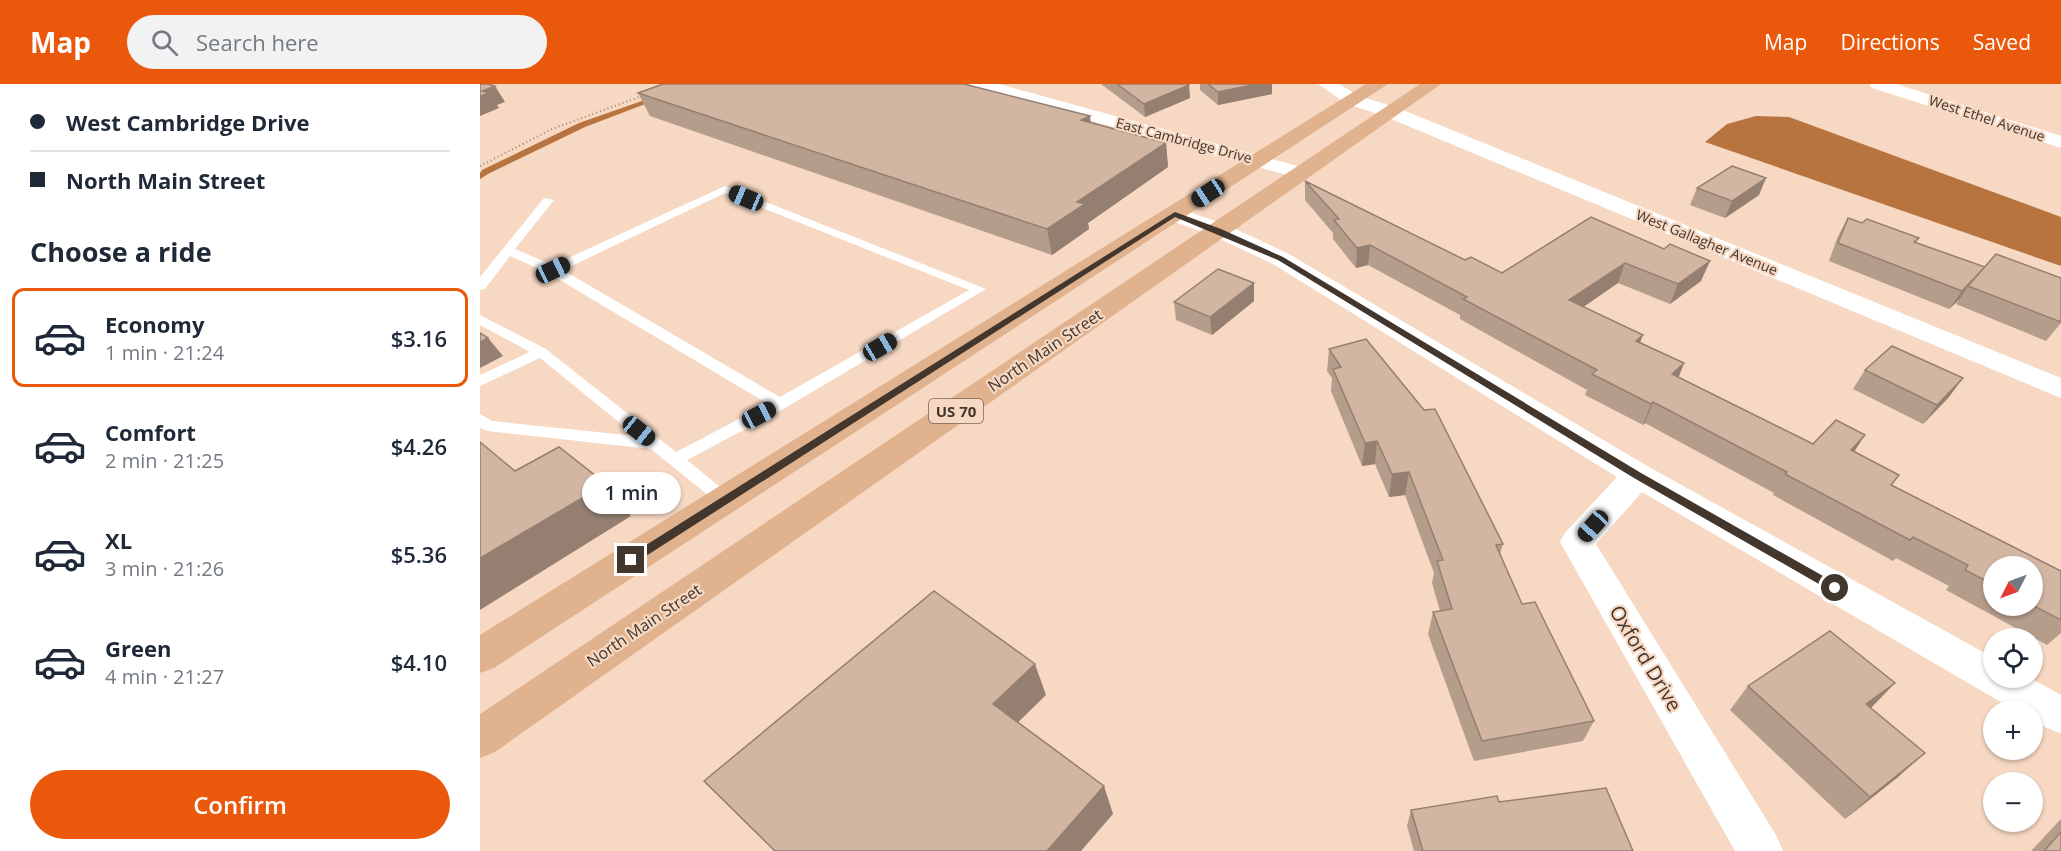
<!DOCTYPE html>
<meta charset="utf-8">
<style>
body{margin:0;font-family:"Open Sans",sans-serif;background:#f2f2f3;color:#1f2937;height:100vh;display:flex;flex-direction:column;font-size:22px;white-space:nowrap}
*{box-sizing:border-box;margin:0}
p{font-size:20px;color:#747a83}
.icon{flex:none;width:33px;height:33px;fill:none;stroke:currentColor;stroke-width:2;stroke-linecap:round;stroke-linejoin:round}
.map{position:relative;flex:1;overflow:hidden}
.details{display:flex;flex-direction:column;background:#fff;width:480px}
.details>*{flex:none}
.guide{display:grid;align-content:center;height:132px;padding:0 30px;background:#fff}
.needle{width:39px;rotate:228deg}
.fabs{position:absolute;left:1503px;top:472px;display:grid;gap:12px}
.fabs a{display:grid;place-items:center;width:60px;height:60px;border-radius:50%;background:#fff;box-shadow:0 2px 4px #0004;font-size:30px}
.end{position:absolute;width:27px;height:27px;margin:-14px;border:8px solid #42362d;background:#fff;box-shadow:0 0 0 3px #fff}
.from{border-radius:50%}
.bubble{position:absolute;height:42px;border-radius:21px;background:#fff;box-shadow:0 2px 4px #0004;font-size:20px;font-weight:600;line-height:42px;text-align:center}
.car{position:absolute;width:18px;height:36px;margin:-18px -9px;border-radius:8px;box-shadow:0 0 4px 2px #0007;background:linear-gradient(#222 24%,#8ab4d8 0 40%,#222 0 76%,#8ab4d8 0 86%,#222 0)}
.guide b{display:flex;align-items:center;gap:21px;height:57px;font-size:22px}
.guide b+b{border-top:2px solid #e0e1e3}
.guide i{width:15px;height:15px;background:#1f2937}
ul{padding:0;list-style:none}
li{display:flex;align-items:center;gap:18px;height:99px;margin:0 12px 9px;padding:0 18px;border:3px solid transparent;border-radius:12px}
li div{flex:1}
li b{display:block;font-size:22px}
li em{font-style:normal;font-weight:600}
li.selected{border-color:#ea580c}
li>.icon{width:54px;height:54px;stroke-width:1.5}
h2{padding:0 30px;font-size:27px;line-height:72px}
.primary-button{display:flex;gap:12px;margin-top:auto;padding:12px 30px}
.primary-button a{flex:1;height:69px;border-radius:36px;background:#ea580c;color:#fff;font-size:24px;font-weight:600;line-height:69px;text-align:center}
header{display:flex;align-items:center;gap:36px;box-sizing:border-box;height:84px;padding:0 30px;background:#ea580c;color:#fff}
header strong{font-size:28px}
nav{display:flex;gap:33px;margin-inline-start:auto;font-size:21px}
.search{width:420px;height:54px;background:#f2f2f3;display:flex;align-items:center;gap:15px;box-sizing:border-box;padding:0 21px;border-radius:33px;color:#747a83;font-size:22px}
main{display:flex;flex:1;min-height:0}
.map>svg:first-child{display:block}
.water{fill:#b8743e}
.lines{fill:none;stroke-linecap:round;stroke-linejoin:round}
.stream{fill:#b8743e;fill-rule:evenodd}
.path{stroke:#978374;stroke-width:2;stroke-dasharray:1 3;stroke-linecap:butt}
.lane{fill:#fff;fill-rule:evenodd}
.street{fill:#fff;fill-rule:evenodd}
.primary{fill:#e0b28e;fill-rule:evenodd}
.wall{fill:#b59d8b;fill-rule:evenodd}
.shaded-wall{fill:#947f71}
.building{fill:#d3b6a2;stroke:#947f71;stroke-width:1.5}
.route{fill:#42362d}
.labels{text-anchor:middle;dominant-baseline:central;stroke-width:4.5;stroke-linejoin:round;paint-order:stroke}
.far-street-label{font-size:14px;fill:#42362d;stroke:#f6d8c3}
.shield{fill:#f6d8c3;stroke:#78675a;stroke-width:1.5}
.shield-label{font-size:15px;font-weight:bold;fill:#42362d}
.street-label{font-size:16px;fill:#42362d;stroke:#f6d8c3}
.near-street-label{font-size:20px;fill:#42362d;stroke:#f6d8c3}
</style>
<header>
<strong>Map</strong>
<div class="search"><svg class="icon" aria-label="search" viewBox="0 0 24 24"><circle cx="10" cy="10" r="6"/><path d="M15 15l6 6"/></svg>Search here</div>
<nav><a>Map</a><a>Directions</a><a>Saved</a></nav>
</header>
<main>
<section class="details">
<div class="guide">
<b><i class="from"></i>West Cambridge Drive</b>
<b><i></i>North Main Street</b>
</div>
<h2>Choose a ride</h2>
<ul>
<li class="selected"><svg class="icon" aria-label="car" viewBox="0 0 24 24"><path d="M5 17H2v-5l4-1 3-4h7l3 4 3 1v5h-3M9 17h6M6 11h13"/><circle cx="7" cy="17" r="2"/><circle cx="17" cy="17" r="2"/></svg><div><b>Economy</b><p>1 min · 21:24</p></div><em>$3.16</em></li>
<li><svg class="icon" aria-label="car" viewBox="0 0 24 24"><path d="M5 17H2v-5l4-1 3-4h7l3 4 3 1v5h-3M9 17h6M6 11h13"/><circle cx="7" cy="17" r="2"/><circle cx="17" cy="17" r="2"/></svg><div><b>Comfort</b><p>2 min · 21:25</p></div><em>$4.26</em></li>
<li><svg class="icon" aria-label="car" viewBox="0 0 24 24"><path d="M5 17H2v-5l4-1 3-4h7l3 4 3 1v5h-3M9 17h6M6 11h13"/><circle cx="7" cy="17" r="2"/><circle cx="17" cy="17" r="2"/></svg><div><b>XL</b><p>3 min · 21:26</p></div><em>$5.36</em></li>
<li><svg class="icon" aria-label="car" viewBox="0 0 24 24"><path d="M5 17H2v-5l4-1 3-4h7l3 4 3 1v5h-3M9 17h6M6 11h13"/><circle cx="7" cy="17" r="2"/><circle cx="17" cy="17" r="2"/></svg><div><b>Green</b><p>4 min · 21:27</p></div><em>$4.10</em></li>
</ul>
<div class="primary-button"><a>Confirm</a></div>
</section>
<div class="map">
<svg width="1581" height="767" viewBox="0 0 1581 767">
<rect width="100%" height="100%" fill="#f6d8c3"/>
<polygon class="water" points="1276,32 1309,33 1581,133 1581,182 1225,58 1247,40"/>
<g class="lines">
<polygon class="stream" points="179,11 182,13 181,14 105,43 8,90 0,95 0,89 2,86 99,39"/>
<polyline class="path" points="0,82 72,45 162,12"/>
<path class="lane" d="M245 102 506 205 305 324 207 376 251 412 254 416 251 420H239L171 365 8 347 0 344V330L12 337 156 352 60 274 0 302V291L50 268 0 241V231L66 265 196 368 288 320 68 189 30 172 5 205 0 206V193L64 114 74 116 35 165 73 181ZM245 109 489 206 300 313 83 186Z"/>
<g class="street">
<polygon points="490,0 519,0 828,85 831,89 828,93 814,93 493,4"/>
<polygon points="838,0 859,0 879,12 918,24 1581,294 1581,314 904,32 867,20"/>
<polygon points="1389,0 1416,0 1581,52 1581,64 1392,4"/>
<polygon points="695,123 747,141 809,170 1169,383 1514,574 1514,594 1550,594 1581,611 1581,650 1552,637 1552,627 1536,627 1162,408 1116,460 1296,751 1303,767 1255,767 1080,458 1085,449 1137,393 793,180 731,151 687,135 684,130 687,125"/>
</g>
<g class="primary">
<polygon points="886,0 908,0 14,584 0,589 0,551"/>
<polygon points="940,0 961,0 15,668 0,674 0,630"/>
</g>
</g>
<g class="wall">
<polygon points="621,0 708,0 710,14 665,33"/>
<polygon points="720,0 792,0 792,10 738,21 720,6"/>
<polygon points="158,9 611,38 686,59 688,83 608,139 609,145 572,171 170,32"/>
<path d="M825 97 985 176 1022 189 1111 133 1221 197 1190 220 1138 199 1103 223 1160 258 1204 279 1198 294 1333 360 1385 351 1374 368 1412 401 1581 487V549L1567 561 1466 506 1469 502 1416 474 1413 477 1293 411 1294 409 1165 339 1163 341 1105 311 1107 306 980 235V231L888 181 876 184 853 155V149L825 116ZM1514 483H1552V522H1514Z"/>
<polygon points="1217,104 1279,111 1245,134 1210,121"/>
<polygon points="1368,134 1382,139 1439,154 1436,159 1505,183 1581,194 1581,239 1566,257 1476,220 1480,215 1469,225 1349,177 1358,152"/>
<polygon points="774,199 774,217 732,251 696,236 694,218"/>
<polygon points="849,265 1023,460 1020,470 1042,520 1114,637 1103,657 994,677 948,550 953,528 960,527 952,499 954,489 925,411 909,413 895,380 882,382 851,307 852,294 847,287"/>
<polygon points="1385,286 1469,313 1443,340 1373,305"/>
<polygon points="1268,602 1391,624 1418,693 1365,735 1250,626"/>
<polygon points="1019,718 1153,767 934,767 927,742 931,726"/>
<polygon points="1581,735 1581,767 1551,767 1579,737"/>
</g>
<g class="shaded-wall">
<polygon points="777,0 792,0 792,10 738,21 738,8"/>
<polygon points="709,1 710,14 665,33 664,20"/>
<polygon points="15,2 25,18 17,21 19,24 0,32 0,12 2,7"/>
<polygon points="610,32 613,55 601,36"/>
<polygon points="686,59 688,83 608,139 609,145 572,171 567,145 597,118"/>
<polygon points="1286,94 1279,111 1245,134 1252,117"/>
<polygon points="890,161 888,181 876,184 877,164"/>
<polygon points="1230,177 1221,197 1190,220 1198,200"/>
<polygon points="1145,179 1138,199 1083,237 1089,216"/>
<polygon points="1505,183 1488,202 1480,215 1469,225 1482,207"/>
<polygon points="774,199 774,217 732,251 730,233"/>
<polygon points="1163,251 1155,272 1156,257"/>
<polygon points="8,254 23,272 0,284 0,258"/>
<polygon points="1204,279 1196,300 1192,290"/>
<polygon points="1483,294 1469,313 1443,340 1457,321"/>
<polygon points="1173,318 1165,339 1163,341 1171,320"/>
<polygon points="1385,351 1371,372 1371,366"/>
<polygon points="897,357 895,380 882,382 885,359"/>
<polygon points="929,388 925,411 909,413 912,390"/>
<polygon points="126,400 151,432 0,526 0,474"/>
<polygon points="555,580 566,611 526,650 513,620"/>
<polygon points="1415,599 1391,624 1386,620"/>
<polygon points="1445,669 1418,693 1365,735 1390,713"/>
<polygon points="624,702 633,730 601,767 567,767"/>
</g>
<g class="building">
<polygon points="0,0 8,0 15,2 2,7 9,9 0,12"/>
<polygon points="183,0 484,0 610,32 601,36 686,59 597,118 605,120 567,145 158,9"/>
<polygon points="637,0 708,0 709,1 664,20"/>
<polygon points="728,0 777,0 738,8"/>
<polygon points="1252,82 1286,94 1252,117 1217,104"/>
<polygon points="825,97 985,176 991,173 1022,189 1111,133 1184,165 1190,160 1230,177 1198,200 1145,179 1089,216 1163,251 1156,257 1204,279 1192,290 1333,360 1356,336 1385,351 1371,366 1419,391 1411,401 1581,487 1581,536 1552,521 1552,483 1514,483 1514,501 1485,486 1488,481 1433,453 1430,456 1305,390 1307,388 1173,318 1171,320 1112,290 1117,286 983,215 987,213 890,161 877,164 854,136 859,135"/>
<polygon points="1368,134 1382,139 1387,135 1439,154 1434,158 1505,183 1482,207 1358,159"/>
<polygon points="1516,170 1581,194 1581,238 1488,202"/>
<polygon points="738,185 774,199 730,233 694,218"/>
<polygon points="0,249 8,254 0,258"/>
<polygon points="886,255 944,326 955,325 1023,460 1016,461 1042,520 1055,518 1114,637 1002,657 953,528 972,525 957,477 963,476 929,388 912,390 897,357 885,359 853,285 861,283 849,265"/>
<polygon points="1412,262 1483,294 1457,321 1385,286"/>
<polygon points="0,358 35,387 79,363 126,400 0,474"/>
<polygon points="454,507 555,580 513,620 624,702 567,767 295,767 224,697"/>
<polygon points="1350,547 1415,599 1386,620 1445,669 1390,713 1268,602"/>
<polygon points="1126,704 1153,767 943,767 931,726 1017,712 1019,718"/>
<polygon points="1581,748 1581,767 1564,767"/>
</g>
<polygon class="route" points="695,128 741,145 803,173 1161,389 1359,501 1359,507 1351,507 1154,394 798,176 695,133 155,479 147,479 147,473"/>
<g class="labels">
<g class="far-street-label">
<text transform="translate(1507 34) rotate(18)">West Ethel Avenue</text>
<text transform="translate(704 56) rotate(15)">East Cambridge Drive</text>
<text transform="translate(1227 158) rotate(22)">West Gallagher Avenue</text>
</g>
<rect class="shield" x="449" y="315" width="54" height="24" rx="4.5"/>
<g class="shield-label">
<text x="476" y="327">US 70</text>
</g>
<g class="street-label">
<text transform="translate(565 266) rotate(-34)">North Main Street</text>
<text transform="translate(164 541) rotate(-34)">North Main Street</text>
</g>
<g class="near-street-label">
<text transform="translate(1166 574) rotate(59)">Oxford Drive</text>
</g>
</g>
</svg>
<div class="fabs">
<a><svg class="needle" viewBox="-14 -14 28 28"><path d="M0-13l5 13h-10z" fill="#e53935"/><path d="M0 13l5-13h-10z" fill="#747a83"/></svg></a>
<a><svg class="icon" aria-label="locate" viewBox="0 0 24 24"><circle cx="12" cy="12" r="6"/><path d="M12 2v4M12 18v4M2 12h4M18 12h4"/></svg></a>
<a>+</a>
<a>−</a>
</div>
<i class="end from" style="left:1355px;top:504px"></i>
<i class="end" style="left:151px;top:476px"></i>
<div class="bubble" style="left:102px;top:388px;width:99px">1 min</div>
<i class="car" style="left:728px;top:109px;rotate:237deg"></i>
<i class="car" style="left:266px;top:114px;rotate:293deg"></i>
<i class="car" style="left:73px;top:186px;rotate:65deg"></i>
<i class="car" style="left:400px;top:263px;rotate:60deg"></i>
<i class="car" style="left:279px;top:331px;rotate:62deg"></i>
<i class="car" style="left:159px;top:347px;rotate:129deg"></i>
<i class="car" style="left:1113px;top:442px;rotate:222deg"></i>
</div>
</main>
